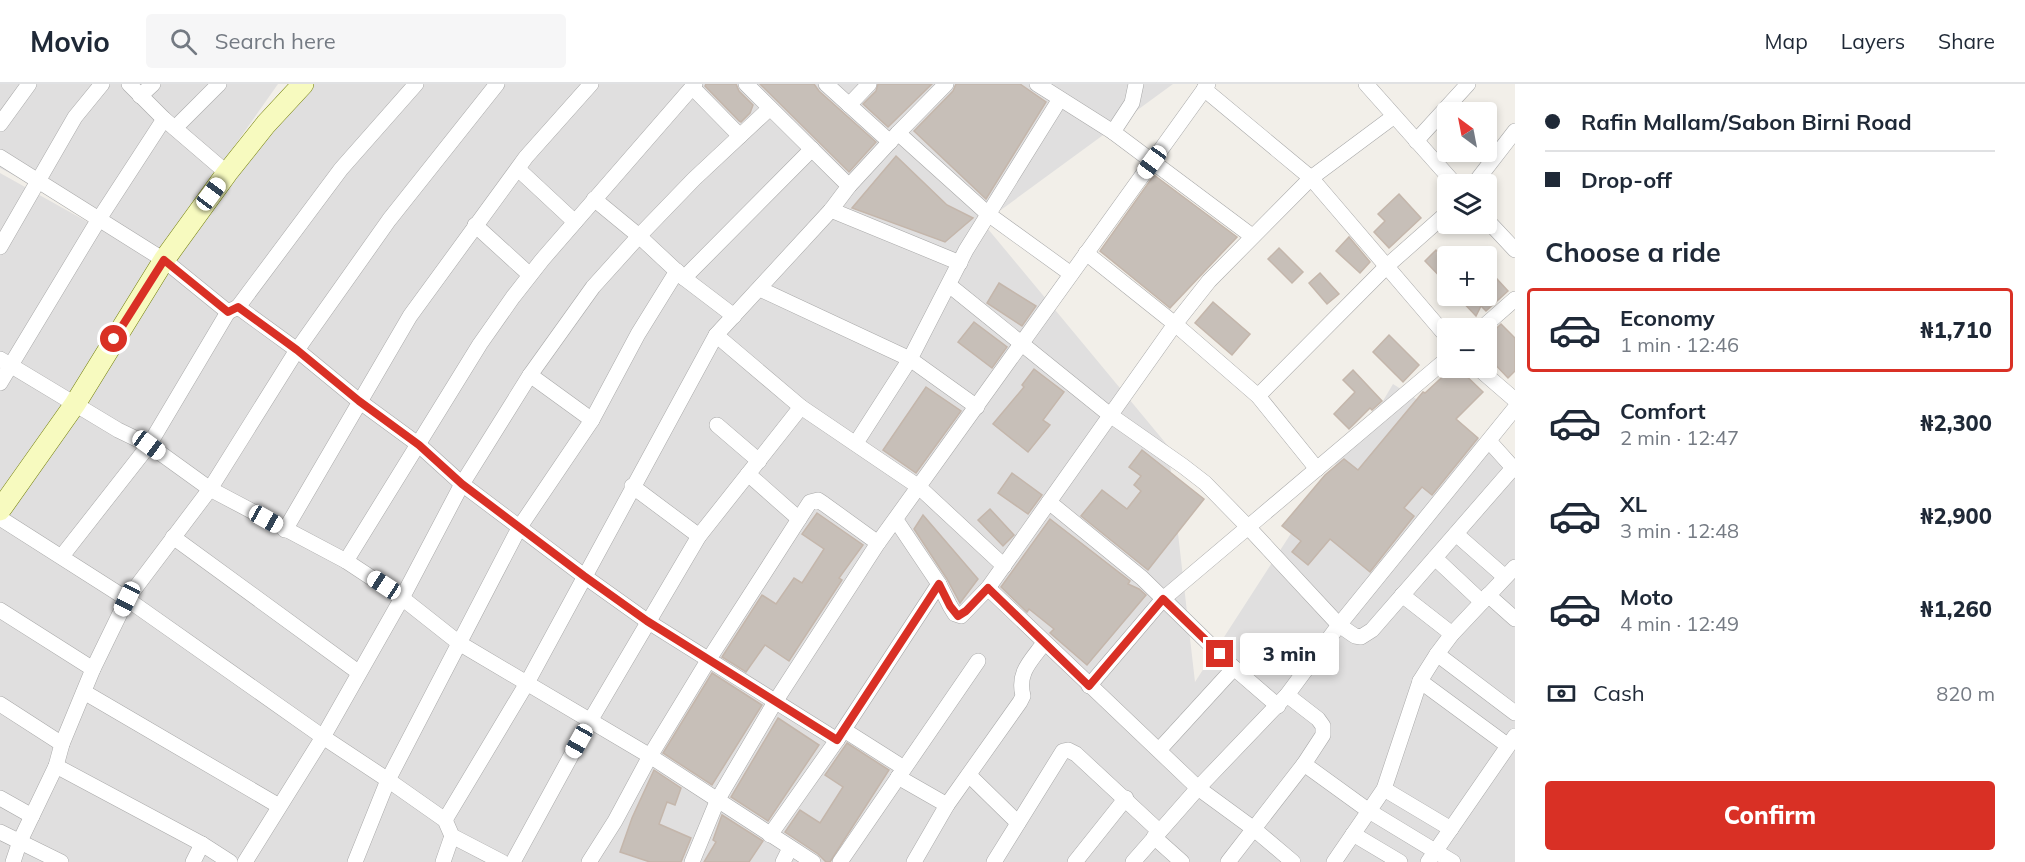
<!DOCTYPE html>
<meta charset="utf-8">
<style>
body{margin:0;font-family:Mulish,sans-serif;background:#f6f6f7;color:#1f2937;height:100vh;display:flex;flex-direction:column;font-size:22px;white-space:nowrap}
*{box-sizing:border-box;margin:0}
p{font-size:20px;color:#747a83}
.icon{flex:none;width:33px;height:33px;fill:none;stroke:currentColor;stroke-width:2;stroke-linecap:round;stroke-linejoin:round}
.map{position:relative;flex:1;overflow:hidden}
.details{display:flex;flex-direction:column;background:#fff;width:510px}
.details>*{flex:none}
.top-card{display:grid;align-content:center;height:132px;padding:0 30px;background:#fff}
.needle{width:39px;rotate:328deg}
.buttons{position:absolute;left:1437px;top:18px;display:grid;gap:12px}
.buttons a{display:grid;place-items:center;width:60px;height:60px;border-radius:6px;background:#fff;box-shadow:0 3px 9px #0003;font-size:30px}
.end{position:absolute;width:27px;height:27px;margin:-14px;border:8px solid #d93025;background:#fff;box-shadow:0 0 0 3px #fff}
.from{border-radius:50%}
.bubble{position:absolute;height:42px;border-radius:6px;background:#fff;box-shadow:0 3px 9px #0003;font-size:20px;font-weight:800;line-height:42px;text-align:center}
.car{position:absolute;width:18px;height:36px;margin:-18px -9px;border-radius:8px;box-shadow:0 0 4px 2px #0007;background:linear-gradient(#fff 24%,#345 0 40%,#fff 0 76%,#345 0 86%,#fff 0)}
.top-card b{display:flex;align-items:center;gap:21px;height:57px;font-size:22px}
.top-card b+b{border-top:2px solid #e0e1e3}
.top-card i{width:15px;height:15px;background:#1f2937}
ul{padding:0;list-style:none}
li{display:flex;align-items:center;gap:18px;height:84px;margin:0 12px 9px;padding:0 18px;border:3px solid transparent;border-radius:6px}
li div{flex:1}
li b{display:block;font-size:22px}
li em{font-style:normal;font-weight:800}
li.on{border-color:#d93025}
li>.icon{width:54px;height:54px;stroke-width:1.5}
h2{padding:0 30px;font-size:27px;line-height:72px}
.pay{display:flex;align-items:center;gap:15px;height:66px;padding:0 30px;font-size:22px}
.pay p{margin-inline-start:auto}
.button{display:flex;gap:12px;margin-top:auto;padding:12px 30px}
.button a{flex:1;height:69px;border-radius:6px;background:#d93025;color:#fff;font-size:24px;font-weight:800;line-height:69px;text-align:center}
header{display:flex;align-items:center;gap:36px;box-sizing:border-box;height:84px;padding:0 30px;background:#fff;border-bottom:2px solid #e0e1e3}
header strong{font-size:28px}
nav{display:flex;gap:33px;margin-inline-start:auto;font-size:21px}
.search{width:420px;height:54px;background:#f6f6f7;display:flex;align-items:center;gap:15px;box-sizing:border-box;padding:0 21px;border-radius:6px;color:#747a83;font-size:22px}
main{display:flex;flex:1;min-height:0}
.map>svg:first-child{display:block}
.residential{fill:#e0dfdf}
.building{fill:#c7bfb8;stroke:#c4b6ab;stroke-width:1.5}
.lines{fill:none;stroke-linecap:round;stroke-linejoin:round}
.street-casing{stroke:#a9a9a9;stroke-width:16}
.secondary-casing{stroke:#707d05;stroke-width:22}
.street{stroke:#fff;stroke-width:15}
.secondary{stroke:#f7fabf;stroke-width:21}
.route{stroke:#d93025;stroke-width:8}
</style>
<header>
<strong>Movio</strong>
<div class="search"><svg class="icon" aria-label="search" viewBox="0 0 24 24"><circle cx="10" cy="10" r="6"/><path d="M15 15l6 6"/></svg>Search here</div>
<nav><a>Map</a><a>Layers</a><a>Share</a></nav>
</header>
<main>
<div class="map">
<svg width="1515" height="778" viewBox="0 0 1515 778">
<rect width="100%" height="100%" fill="#f2efe9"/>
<g class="residential">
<polygon points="0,0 278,0 160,167 0,84"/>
<polygon points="303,0 1173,0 983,139 1168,362 1195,598 1341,372 1373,327 1383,317 1393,300 1486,360 1489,357 1515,374 1515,778 0,778 0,89 163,180"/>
</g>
<g class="building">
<polygon points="706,0 736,0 739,7 753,21 750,29 741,38 739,37 705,2"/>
<polygon points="760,0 814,0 819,7 876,58 849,88"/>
<polygon points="878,0 932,0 888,43 863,20 876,7"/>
<polygon points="956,0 1020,0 1046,18 986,115 914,47 953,7"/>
<polygon points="896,72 947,121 973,134 945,158 852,124"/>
<polygon points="1154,91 1237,153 1170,224 1100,167"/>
<polygon points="1399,110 1421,134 1389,164 1374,148 1385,137 1378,130"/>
<polygon points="1349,153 1370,178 1360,189 1336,167"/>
<polygon points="1279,164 1303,188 1292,199 1268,175"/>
<polygon points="1436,166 1448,178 1448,201 1425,177"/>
<polygon points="1486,183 1508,207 1486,227 1481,222 1476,232 1457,212 1486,212"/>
<polygon points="1320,189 1339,210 1327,220 1309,199"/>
<polygon points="999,199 1036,222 1022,242 987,219"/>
<polygon points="1213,218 1250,250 1232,271 1195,239"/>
<polygon points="974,238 1007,263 992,284 958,258"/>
<polygon points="1501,240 1515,254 1515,287 1508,294 1486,271 1486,254"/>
<polygon points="1389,251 1419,281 1403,298 1373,268"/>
<polygon points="1452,284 1458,284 1483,308 1456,335 1478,354 1432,411 1422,403 1404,424 1414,432 1370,488 1330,455 1308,481 1292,468 1301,457 1282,442 1325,391 1344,375 1358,386 1423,308 1425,309"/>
<polygon points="1034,285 1064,308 1043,336 1050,341 1028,368 993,340 1024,303 1022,301"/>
<polygon points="1353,286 1382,317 1372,326 1370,324 1349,345 1334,330 1355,308 1343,296"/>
<polygon points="926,303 961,327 916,389 883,366"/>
<polygon points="1142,366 1204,415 1148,486 1081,432 1102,406 1127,425 1141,407 1134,401 1141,392 1129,383"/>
<polygon points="1012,389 1042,411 1028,430 998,409"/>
<polygon points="990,425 1014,451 1003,462 978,436"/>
<polygon points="817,429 863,461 839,494 842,496 789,577 765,561 746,588 722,573 762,511 776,520 794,494 802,499 824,465 802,450"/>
<polygon points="923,431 978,495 960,519 947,495 914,445"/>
<polygon points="1050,435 1130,497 1128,500 1139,505 1146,511 1087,581 1050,549 1054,545 1029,525 1027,528 1001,503"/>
<polygon points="712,589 762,621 712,701 663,669"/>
<polygon points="778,634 819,661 768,737 731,713"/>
<polygon points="847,659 889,686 830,778 826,778 818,770 785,748 800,726 820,739 843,703 825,691"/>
<polygon points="654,686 681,704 675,721 667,718 659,740 691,754 681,778 650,778 620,768 632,734"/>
<polygon points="722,731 763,757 749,778 704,778 716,758 713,756"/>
</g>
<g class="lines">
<g class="street-casing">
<g id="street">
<polyline points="129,0 164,35 227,89"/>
<polyline points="746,0 849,102"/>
<polyline points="826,0 890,58"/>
<polyline points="1037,0 1113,48 1252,152"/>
<polyline points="1366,0 1455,100"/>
<polyline points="692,3 740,52"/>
<polyline points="1204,5 1311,94 1448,254"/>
<polyline points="140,12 153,0"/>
<polyline points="849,21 869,0"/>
<polyline points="0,40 29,0"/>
<polyline points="175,44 219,0"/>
<polyline points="1113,48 1132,19 1136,0"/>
<polyline points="898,49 988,130 1071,190"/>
<polyline points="1416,57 1468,0"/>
<polyline points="0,73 164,176 228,228 238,223 297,266 359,317 419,361 462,400 584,492 647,537 837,656"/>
<polyline points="518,85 575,138"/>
<polyline points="1474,100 1515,47"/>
<polyline points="594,115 639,152 684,194 734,232"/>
<polyline points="831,126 960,179"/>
<polyline points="1486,135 1515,166"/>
<polyline points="475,141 530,191"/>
<polyline points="0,163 75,33 102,0"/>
<polyline points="1086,169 1175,240 1258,312 1317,385"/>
<polyline points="684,194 812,65"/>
<polyline points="949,201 1110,331 1183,382 1205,399 1248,443 1339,541 1355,552 1361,553 1372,546 1513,384"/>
<polyline points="760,205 910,275 977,323"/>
<polyline points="238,223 341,85 416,0"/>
<polyline points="1482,244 1515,215"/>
<polyline points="716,251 801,323 919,403 1004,482"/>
<polyline points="0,275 118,346 149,361 210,405 346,477 402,514 459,559 650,672 813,778"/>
<polyline points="1478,284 1515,316"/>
<polyline points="530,291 592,336"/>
<polyline points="0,299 99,135 164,35"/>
<polyline points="1258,312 1387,182 1448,128"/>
<polyline points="717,341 759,377"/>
<polyline points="1489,357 1515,386"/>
<polyline points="856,359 910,275 966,166 1060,15"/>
<polyline points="748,390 799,435"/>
<polyline points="632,402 699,452"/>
<polyline points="1049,418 1142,494 1234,584 1278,622"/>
<polyline points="0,434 127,515 323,653 388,696 445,736 452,752 502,778"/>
<polyline points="896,436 939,500 950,522 955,530 961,532 988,504 1175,240 1209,197 1311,94 1393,33"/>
<polyline points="285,446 410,232 526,73 591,0"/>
<polyline points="1456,450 1505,493"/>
<polyline points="173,453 358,588"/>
<polyline points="62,472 149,361 228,228"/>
<polyline points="1435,474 1482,518"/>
<polyline points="346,477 480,260 513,213 542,176 695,0"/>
<polyline points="988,504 1198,704 1254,745 1293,778"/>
<polyline points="1402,511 1452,550"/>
<polyline points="1488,511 1515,535"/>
<polyline points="0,526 93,585"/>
<polyline points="1437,570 1515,629"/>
<polyline points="1420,597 1507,661"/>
<polyline points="1089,602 1163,515 1448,274"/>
<polyline points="84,608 279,722"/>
<polyline points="0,620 62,660"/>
<polyline points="844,646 904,684"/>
<polyline points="1159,666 1234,584"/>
<polyline points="1304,680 1369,727 1453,778"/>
<polyline points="56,682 202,760 230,778"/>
<polyline points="969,691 1018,739"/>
<polyline points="898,693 947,721"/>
<polyline points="1384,705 1451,745"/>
<polyline points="0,714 32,732"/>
<polyline points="445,736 527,599 716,251 831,126 849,102 898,49 946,0"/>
<polyline points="0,748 61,778"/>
<polyline points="1353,750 1400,778"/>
<polyline points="770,751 837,656 939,500"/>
<polyline points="1154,753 1182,778"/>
<polyline points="13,778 20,757 56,682 62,660 93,585 127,515 210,405 297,266 389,136 497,0"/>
<polyline points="193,778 202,760"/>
<polyline points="245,778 323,653 402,514 462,400 530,291 593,203 639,152 694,95 770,24"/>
<polyline points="355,778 388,696 519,444 592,336 638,250 677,187"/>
<polyline points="443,778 452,752"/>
<polyline points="513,778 590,637 699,452 801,323"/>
<polyline points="589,778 615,737 650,672 709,575 810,418 818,416 824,420 878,459"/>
<polyline points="692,778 718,715 775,618 878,459 1208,0"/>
<polyline points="783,778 790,764"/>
<polyline points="840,778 978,577"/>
<path d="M914 778 947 721 1020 618 1023 612C1017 588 1031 577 1044 559"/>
<polyline points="994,778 1063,667 1068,666 1076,670 1159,747"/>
<polyline points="1075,778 1126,714"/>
<polyline points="1133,778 1198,704 1287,611 1339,541 1515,324"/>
<polyline points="1228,778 1304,680 1323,651 1323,642 1318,635 1287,611"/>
<polyline points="1334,778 1384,705 1420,597 1437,570 1452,550 1515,483"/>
<polyline points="1428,778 1515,652"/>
</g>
</g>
<g class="secondary-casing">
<polyline id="secondary" points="0,426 75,320 164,176 227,89 266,40 303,0"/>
</g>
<use href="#street" class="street"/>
<use href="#secondary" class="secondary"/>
</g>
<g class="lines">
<polyline class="route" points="114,255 164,176 228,228 238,223 297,266 359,317 419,361 462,400 584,492 647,537 837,656 939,500 950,522 958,532 966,527 988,504 1089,602 1163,515 1220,570"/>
</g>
</svg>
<div class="buttons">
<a><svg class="needle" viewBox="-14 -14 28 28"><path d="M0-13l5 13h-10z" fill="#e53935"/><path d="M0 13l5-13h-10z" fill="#747a83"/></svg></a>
<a><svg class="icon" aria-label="layers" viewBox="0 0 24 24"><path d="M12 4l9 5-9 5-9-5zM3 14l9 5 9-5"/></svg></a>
<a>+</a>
<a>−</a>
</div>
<i class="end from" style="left:114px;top:255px"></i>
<i class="end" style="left:1220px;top:570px"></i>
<div class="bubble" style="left:1240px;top:549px;width:99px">3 min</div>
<i class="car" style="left:1152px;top:78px;rotate:216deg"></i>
<i class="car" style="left:211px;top:110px;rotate:37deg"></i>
<i class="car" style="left:149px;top:361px;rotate:126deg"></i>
<i class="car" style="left:266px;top:435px;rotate:119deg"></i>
<i class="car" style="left:384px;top:501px;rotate:303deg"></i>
<i class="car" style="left:127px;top:515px;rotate:206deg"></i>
<i class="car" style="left:579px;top:657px;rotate:209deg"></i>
</div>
<section class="details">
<div class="top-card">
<b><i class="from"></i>Rafin Mallam/Sabon Birni Road</b>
<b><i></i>Drop-off</b>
</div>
<h2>Choose a ride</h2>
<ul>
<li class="on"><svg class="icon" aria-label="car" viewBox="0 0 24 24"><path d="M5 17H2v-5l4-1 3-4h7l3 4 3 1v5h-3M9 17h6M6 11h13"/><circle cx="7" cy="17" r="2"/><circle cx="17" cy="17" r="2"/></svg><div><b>Economy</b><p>1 min · 12:46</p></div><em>₦1,710</em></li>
<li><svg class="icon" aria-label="car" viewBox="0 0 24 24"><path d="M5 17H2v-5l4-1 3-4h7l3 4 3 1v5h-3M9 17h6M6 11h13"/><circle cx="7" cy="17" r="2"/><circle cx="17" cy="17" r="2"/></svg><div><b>Comfort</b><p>2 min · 12:47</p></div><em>₦2,300</em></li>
<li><svg class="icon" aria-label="car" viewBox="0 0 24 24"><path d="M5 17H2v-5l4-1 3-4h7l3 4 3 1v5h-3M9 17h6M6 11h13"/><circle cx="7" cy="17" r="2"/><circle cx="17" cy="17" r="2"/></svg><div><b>XL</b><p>3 min · 12:48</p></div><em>₦2,900</em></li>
<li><svg class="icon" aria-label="car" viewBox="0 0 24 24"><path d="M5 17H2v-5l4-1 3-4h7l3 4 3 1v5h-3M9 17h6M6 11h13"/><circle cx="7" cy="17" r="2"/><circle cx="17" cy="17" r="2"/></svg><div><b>Moto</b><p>4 min · 12:49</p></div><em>₦1,260</em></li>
</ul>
<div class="pay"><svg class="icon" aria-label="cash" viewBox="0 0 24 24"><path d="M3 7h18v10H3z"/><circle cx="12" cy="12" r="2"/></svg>Cash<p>820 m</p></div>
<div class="button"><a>Confirm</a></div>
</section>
</main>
